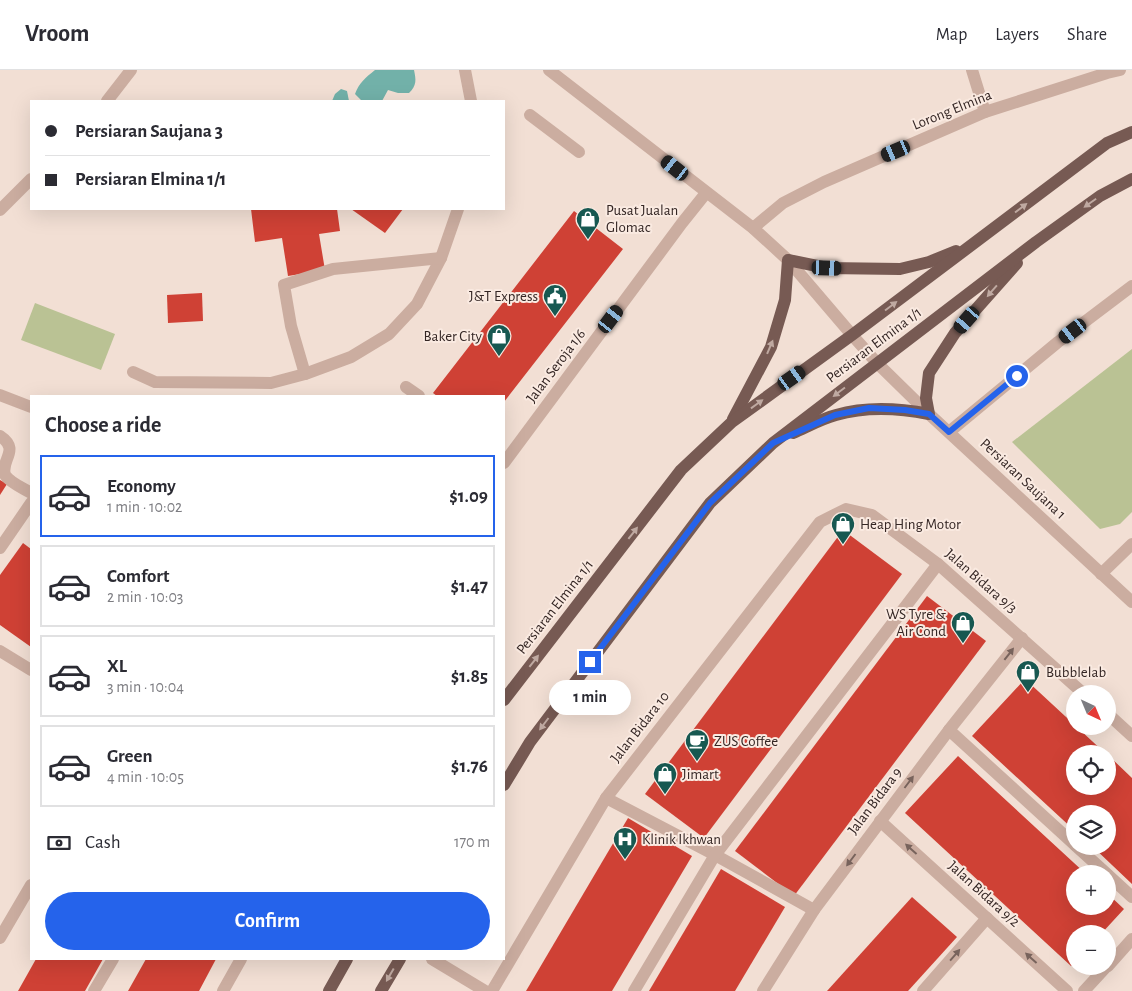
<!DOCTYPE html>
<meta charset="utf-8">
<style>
body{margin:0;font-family:"Alegreya Sans",sans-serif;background:#f7f7f7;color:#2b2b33;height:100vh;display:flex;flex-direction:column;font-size:19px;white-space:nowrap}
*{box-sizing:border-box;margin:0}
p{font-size:16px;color:#7c7c81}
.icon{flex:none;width:28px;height:28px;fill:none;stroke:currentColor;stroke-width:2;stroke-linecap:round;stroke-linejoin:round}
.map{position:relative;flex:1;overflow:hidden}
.side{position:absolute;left:30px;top:325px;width:475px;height:565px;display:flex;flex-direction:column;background:#fff;border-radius:0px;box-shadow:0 5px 20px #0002}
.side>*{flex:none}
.banner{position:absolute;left:30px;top:30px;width:475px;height:110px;border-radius:0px;box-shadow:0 5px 20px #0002;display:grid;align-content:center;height:110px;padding:0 15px;background:#fff}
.needle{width:32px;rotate:136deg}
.tools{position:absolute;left:1066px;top:615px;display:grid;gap:10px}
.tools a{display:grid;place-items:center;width:50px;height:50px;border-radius:50%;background:#fff;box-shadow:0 5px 20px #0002;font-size:25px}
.end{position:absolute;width:22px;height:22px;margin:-11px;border:6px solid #2563eb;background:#fff;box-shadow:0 0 0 2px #fff}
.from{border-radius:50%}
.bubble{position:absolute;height:35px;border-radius:18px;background:#fff;box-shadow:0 5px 20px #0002;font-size:16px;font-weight:700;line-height:35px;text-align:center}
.car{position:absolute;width:15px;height:30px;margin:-15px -8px;border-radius:6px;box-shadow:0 0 4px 1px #0007;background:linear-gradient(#222 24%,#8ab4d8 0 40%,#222 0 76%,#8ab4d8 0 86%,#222 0)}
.banner b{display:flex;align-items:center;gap:18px;height:48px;font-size:19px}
.banner b+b{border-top:1px solid #e1e1e2}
.banner i{width:12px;height:12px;background:#2b2b33}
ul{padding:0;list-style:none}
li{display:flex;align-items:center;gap:15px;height:82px;margin:0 10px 8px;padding:0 5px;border:2px solid #e1e1e2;border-radius:0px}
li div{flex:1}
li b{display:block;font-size:19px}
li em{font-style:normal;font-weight:700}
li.on{border-color:#2563eb}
li>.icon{width:45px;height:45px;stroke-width:1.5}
h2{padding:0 15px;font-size:22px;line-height:60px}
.pay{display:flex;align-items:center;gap:12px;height:55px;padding:0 15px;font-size:19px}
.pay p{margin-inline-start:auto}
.cta{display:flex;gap:10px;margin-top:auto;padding:10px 15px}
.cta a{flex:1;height:58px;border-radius:30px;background:#2563eb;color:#fff;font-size:20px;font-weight:700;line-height:58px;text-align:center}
header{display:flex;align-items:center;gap:30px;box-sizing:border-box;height:70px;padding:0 25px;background:#fff;border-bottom:1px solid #e1e1e2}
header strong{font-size:24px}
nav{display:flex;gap:28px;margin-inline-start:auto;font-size:18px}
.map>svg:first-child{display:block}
.green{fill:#bac294}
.water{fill:#72b1a9}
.building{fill:#cf4135}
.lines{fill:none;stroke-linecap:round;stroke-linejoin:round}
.minor{stroke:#cbada0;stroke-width:12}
.major{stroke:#775a53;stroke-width:12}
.oneway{fill:#bfa9a1}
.oneway2{fill:#78635c}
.route{stroke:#2563eb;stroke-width:6}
.labels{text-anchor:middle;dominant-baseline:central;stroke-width:4;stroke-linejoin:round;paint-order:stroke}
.street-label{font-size:15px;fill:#342624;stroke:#faeae1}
.poi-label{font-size:15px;fill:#342624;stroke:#faeae1;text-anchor:start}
</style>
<header>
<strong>Vroom</strong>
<nav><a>Map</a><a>Layers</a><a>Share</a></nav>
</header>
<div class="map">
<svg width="1132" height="921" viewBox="0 0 1132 921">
<rect width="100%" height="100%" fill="#f2dfd4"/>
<g class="green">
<polygon points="35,233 115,264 101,300 21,270"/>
<polygon points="1132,279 1132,442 1120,454 1100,459 1012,372"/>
</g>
<g class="water">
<path d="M375 0H414C416 10 417 15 409 23H398L388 20 382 31H362L355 24C359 13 365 8 375 0Z"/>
<polygon points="341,19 347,21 349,31 332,31 335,24"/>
</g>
<g class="building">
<polygon points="251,139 337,139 340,161 319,164 325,200 288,206 282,168 255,172"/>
<polygon points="351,139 403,139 385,163"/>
<polygon points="574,141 623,179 504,332 504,326 437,326 433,323"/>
<polygon points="202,223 203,251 168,253 167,225"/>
<polygon points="0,410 7,414 0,425"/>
<polygon points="843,460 902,504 704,768 645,724"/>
<polygon points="23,473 31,479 31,577 0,555 0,505"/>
<polygon points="927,526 986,571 794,826 735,781"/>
<polygon points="1025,609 1106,684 1075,684 1075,716 1108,716 1108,685 1132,708 1132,814 1092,776 1108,776 1108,744 1075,744 1075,761 972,666"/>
<polygon points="958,686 1086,804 1075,804 1075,836 1108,836 1108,824 1124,839 1101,864 1075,864 1075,892 1071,896 905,743"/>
<polygon points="628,748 692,786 612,921 526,921"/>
<polygon points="721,799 785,837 735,921 649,921"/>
<polygon points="912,827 957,867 908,921 827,921"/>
<polygon points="36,889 103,889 85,921 18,921"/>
<polygon points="146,889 216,889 199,921 128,921"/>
</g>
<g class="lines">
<g class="minor">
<polyline points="465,0 471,31"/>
<polyline points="549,0 753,158 788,190 852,265 877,293 929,344 1132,532"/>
<polyline points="972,0 985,42"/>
<polyline points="107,31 131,0"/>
<polyline points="530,45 579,82"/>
<polyline points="0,140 31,109"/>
<polyline points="753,158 783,133 824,112 985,42 1107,3 1120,0"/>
<polyline points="133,302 155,312 271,313 305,304 351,287 389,264 417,234 441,188 458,139"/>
<polyline points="305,304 291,256 284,215 333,199 441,188"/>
<polyline points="406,317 419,326"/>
<polyline points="0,325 31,337"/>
<polyline points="949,362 1058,272 1132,216"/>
<path d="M0 366C21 380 0 390 5 405 10 413 23 418 31 423"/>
<polyline points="504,393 682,153 706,123"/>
<polyline points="0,478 31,433"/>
<polyline points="1101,504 1132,474"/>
<polyline points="0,581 31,600"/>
<polyline points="1108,644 1132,666"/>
<polyline points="949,660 1075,775"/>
<polyline points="606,728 715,785 814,840"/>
<polyline points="880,751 1067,921"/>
<polyline points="1076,776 1107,804"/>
<polyline points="1108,805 1132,827"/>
<polyline points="0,868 31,815"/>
<polyline points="432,889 485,921"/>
<polyline points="1108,896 1132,869"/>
<polyline points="94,921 113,889"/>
<polyline points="223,921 241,889"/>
<polyline points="492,921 606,728 820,452 846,439 872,445 938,494 1084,624"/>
<polyline points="634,921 715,785 938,494"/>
<polyline points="763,921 814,840 949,660 1022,568"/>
<polyline points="923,921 987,848"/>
<polyline points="1084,921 1107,896"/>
</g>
<g class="major">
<polyline points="733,349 771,277 785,230 788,190 827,198 900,199 929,192 956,181"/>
<path d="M793 363C807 357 821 349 836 345 867 336 898 338 929 344L926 328 929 303 955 263 1017 193"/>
<polyline points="504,630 681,400 732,352 852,265 1107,73 1132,62"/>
<polyline points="504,715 530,672 710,433 773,373 1036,172 1100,126 1132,109"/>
<polyline points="329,921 347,889"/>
<polyline points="381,921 400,889"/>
</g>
</g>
<defs><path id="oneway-solid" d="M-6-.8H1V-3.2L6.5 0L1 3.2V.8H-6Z" transform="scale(1.25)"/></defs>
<g class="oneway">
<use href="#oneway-solid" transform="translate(1090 133) rotate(145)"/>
<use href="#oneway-solid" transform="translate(1021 138) rotate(-37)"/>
<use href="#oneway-solid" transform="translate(992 221) rotate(131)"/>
<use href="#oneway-solid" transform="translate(891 236) rotate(-37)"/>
<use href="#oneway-solid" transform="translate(770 277) rotate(-67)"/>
<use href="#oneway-solid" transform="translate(839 322) rotate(143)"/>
<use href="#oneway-solid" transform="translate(757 334) rotate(-36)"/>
<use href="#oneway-solid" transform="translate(633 463) rotate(-52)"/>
<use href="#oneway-solid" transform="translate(534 591) rotate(-52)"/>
<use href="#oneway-solid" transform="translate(544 654) rotate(127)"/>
<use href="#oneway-solid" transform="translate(390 905) rotate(120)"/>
</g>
<g class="oneway2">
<use href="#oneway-solid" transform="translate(1009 584) rotate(-52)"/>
<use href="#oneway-solid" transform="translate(909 712) rotate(-53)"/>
<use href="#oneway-solid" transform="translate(911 779) rotate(-138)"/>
<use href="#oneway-solid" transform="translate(851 790) rotate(127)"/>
<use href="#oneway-solid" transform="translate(955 885) rotate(-49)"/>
<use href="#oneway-solid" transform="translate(1031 888) rotate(-138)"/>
</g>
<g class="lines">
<polyline class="route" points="590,592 710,433 773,373 835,345 869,338 905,340 929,344 949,362 1017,306"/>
</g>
<defs>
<g id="shop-pin" transform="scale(1.25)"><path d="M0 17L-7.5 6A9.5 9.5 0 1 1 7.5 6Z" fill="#175851" stroke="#faeae1"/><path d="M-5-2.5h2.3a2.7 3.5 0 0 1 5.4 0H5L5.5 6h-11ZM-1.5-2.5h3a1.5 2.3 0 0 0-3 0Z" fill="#fff"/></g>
<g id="civic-pin" transform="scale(1.25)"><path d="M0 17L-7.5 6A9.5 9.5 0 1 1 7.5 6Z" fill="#175851" stroke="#faeae1"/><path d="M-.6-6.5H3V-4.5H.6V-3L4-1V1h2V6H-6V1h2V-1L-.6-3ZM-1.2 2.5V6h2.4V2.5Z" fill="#fff"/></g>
<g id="cafe-pin" transform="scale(1.25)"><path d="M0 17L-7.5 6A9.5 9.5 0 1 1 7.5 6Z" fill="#175851" stroke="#faeae1"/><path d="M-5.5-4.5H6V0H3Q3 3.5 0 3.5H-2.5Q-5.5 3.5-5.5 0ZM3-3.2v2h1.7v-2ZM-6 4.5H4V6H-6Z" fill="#fff"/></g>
<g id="hospital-pin" transform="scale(1.25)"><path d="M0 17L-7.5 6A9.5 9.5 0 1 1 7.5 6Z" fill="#175851" stroke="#faeae1"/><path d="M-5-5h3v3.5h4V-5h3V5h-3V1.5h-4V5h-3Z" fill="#fff"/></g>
</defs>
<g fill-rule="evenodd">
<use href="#shop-pin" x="588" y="149"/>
<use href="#civic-pin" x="555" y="226"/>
<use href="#shop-pin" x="499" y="266"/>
<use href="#shop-pin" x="843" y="454"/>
<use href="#shop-pin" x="963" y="553"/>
<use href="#shop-pin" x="1028" y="602"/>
<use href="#cafe-pin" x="697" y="671"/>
<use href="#shop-pin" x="665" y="704"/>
<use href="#hospital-pin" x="625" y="769"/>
</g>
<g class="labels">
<g class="street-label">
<text transform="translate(952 40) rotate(-22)">Lorong Elmina</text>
<text transform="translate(874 275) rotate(-37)">Persiaran Elmina 1/1</text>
<text transform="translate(556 296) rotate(-53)">Jalan Seroja 1/6</text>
<text transform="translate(1023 409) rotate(43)">Persiaran Saujana 1</text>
<text transform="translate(981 511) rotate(41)">Jalan Bidara 9/3</text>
<text transform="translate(555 537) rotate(-52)">Persiaran Elmina 1/1</text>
<text transform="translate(640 657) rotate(-52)">Jalan Bidara 10</text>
<text transform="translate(875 731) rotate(-53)">Jalan Bidara 9</text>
<text transform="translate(984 824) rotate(42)">Jalan Bidara 9/2</text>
</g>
<g class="poi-label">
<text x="606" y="140">Pusat Jualan<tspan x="606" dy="17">Glomac</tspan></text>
<text x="538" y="226" text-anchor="end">J&amp;T Express</text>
<text x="482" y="266" text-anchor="end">Baker City</text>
<text x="860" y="454">Heap Hing Motor</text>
<text x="946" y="544" text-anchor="end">WS Tyre &amp;<tspan x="946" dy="17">Air Cond</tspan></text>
<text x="1046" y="602">Bubblelab</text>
<text x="714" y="671">ZUS Coffee</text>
<text x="682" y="704">Jimart</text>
<text x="642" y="769">Klinik Ikhwan</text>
</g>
</g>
</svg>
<div class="tools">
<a><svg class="needle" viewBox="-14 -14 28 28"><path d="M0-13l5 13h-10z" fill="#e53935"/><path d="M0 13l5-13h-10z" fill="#7c7c81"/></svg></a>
<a><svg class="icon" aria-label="locate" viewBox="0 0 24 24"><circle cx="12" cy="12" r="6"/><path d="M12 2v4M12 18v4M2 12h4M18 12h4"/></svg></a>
<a><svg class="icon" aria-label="layers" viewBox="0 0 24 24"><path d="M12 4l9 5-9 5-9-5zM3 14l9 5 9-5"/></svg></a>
<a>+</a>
<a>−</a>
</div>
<i class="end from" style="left:1017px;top:306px"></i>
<i class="end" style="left:590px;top:592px"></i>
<div class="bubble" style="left:549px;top:610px;width:82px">1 min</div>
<i class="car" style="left:896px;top:81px;rotate:247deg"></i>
<i class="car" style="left:675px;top:98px;rotate:308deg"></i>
<i class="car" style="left:827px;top:198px;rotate:92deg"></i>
<i class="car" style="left:611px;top:249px;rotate:37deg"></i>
<i class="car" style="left:967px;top:250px;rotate:221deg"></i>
<i class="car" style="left:1073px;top:261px;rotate:233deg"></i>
<i class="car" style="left:792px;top:308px;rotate:55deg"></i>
<div class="banner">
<b><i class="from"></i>Persiaran Saujana 3</b>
<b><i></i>Persiaran Elmina 1/1</b>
</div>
<section class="side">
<h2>Choose a ride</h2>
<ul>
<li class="on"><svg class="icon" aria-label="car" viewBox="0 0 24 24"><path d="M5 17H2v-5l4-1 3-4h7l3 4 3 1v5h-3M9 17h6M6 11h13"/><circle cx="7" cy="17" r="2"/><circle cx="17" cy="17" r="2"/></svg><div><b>Economy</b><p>1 min · 10:02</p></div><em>$1.09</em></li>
<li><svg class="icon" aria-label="car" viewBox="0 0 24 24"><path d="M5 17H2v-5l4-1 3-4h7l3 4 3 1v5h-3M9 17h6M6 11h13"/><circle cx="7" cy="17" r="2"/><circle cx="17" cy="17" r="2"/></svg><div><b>Comfort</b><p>2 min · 10:03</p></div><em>$1.47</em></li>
<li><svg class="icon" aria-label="car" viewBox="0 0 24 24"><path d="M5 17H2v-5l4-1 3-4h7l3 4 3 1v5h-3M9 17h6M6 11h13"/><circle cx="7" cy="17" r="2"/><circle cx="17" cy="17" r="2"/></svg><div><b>XL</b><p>3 min · 10:04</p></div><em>$1.85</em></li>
<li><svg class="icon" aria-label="car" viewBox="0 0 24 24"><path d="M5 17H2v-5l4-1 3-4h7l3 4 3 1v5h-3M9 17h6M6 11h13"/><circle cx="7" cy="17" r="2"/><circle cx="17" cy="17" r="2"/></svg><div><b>Green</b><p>4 min · 10:05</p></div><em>$1.76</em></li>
</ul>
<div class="pay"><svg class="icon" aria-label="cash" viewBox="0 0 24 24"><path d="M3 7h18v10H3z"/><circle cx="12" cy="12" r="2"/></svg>Cash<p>170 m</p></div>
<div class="cta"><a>Confirm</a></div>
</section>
</div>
